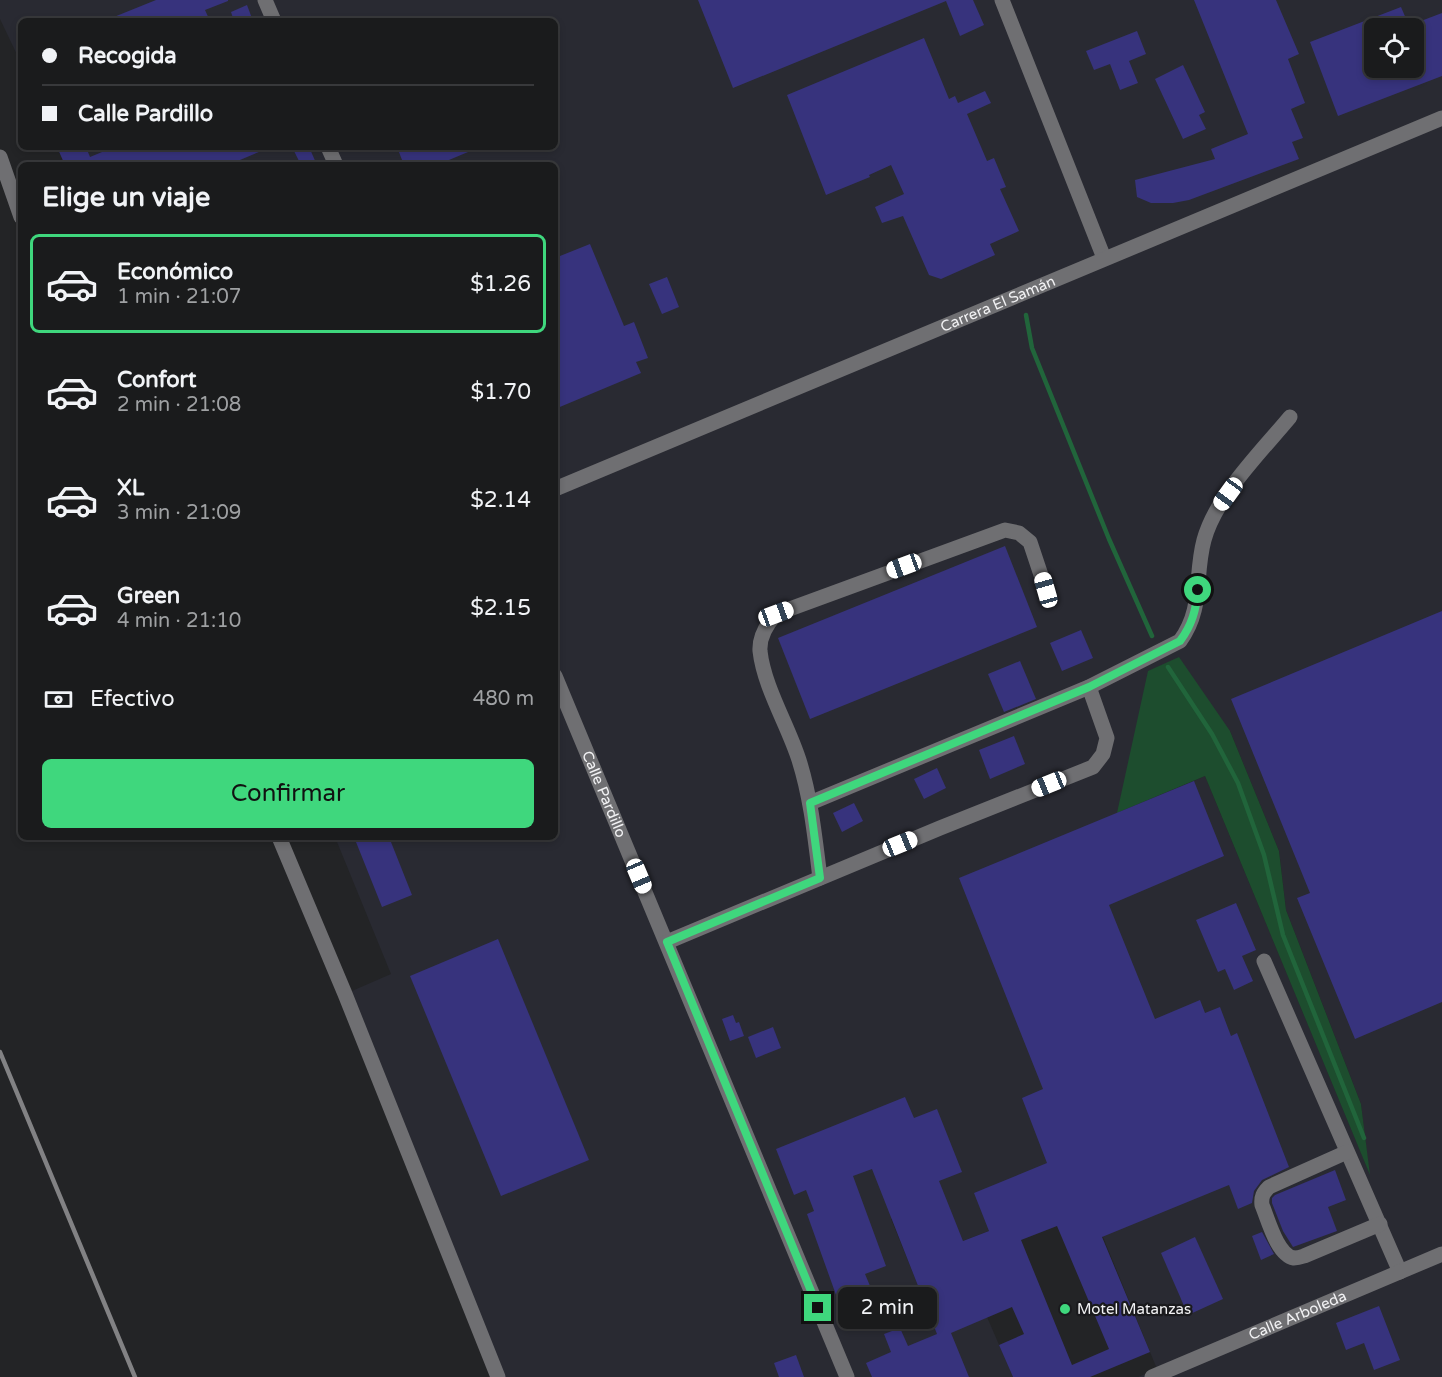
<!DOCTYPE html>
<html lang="es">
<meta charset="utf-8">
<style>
body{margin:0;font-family:"Varela Round",sans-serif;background:#272829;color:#f1f3f6;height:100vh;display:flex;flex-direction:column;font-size:22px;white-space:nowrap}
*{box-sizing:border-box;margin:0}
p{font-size:20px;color:#9fa1a3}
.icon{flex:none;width:33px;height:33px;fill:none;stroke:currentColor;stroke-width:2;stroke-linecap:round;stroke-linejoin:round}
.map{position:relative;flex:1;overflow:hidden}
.sheet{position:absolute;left:18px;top:162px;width:540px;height:678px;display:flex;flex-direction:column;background:#1a1b1c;border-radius:9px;box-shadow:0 3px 9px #0003,0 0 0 2px #38393b}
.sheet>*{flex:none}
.guide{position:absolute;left:18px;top:18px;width:540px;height:132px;border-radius:9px;box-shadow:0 3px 9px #0003,0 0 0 2px #38393b;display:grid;align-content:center;height:132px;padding:0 24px;background:#1a1b1c}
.tools{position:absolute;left:1364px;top:18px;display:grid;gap:12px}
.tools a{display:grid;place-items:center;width:60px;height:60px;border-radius:9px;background:#1a1b1c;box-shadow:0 3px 9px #0003,0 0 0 2px #38393b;font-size:30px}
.end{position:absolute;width:27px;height:27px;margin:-14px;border:8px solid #3fd77d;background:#111;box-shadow:0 0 0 3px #111}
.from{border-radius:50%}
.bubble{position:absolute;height:42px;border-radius:9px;background:#1a1b1c;box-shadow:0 3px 9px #0003,0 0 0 2px #38393b;font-size:20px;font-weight:600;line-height:42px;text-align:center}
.car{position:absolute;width:18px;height:36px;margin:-18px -9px;border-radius:8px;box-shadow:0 0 4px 2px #0007;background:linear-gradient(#fff 24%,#345 0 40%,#fff 0 76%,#345 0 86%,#fff 0)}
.guide b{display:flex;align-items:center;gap:21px;height:57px;font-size:22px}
.guide b+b{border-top:2px solid #38393b}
.guide i{width:15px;height:15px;background:#f1f3f6}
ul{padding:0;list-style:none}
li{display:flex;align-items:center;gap:18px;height:99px;margin:0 12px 9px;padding:0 12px;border:3px solid transparent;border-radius:9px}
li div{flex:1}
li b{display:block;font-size:22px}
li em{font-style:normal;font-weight:600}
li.on{border-color:#3fd77d}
li>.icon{width:54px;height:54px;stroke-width:1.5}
h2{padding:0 24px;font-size:27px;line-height:72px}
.pay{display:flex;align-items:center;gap:15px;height:66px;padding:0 24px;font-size:22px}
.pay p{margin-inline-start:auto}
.button{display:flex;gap:12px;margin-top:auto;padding:12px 24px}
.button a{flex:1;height:69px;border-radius:9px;background:#3fd77d;color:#111;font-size:24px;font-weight:600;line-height:69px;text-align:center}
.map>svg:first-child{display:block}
.built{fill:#292a32;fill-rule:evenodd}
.green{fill:#1d4d2e}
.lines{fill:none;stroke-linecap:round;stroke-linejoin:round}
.stream{stroke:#21653b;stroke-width:4.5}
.building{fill:#37337d;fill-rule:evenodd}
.minor{stroke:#6f6f72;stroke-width:15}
.rail{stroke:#828284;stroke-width:4.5}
.route{stroke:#3fd77d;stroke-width:8}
.poi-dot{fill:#3fd77d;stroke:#1a1a1d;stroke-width:2}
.labels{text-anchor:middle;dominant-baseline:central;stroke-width:4.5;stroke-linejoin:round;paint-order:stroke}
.street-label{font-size:15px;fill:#f2f2f4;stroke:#1a1a1d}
.poi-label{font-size:15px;fill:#f2f2f4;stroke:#1a1a1d;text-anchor:start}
</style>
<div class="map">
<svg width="1442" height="1377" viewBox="0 0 1442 1377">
<rect width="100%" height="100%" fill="#232426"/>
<path class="built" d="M0 0H1442V1377H1138L1157 1369 1092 1210 1037 1212 963 1241 944 1197 891 1219 939 1337 987 1317 1013 1377H498L345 994 391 974 335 837H555V165H65L57 147H555V21H21V63L0 19ZM1374 28H1413V68H1374ZM1230 731 1279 851 1286 910 1361 1104 1369 1172 1205 776 1118 813Z"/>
<polygon class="green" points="1179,657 1230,731 1279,851 1286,910 1361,1104 1370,1175 1205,776 1117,813 1148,671"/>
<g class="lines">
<g class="stream">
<polyline points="1026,315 1032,348 1109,539 1152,636"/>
<polyline points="1168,667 1212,734 1238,783 1264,855 1283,935 1364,1138"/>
</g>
</g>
<g class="building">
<polygon points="156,0 228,0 228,1 205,10 210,21 104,21"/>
<polygon points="698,0 973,0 984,25 960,36 946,1 733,88"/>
<polygon points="1194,0 1276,0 1299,54 1288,59 1305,103 1291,109 1303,138 1292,142 1299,159 1189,200 1173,203 1151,203 1137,197 1135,180 1215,159 1211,149 1248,134"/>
<polygon points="247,5 253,21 234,21 231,12"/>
<polygon points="1401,7 1410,28 1374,28 1374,68 1413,68 1413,24 1442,13 1442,76 1338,116 1310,42"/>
<polygon points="1137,31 1146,54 1129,61 1138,83 1120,90 1110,64 1094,70 1086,51"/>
<polygon points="924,38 949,99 955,96 958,103 985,91 991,103 967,114 987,161 994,158 1006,187 1000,189 1019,231 990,244 995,255 941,279 929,275 903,216 882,223 875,207 904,194 891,165 869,175 870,177 826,195 787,95"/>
<polygon points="1183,65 1205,112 1199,115 1206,129 1183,139 1155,79"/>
<polygon points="57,147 86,147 90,157 114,147 271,147 228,165 65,165"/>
<polygon points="292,147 309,147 317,165 301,165"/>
<polygon points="397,147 480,147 437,165 404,165"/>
<polygon points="590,244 624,326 634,322 648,358 636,362 641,373 555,409 555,258"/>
<polygon points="667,277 679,307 662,314 649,284"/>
<polygon points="1005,546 1037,627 810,719 778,638"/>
<polygon points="1442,611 1442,1002 1355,1039 1297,898 1310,893 1231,699"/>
<polygon points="1081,630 1093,658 1062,671 1050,643"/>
<polygon points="1020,661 1036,699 1004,712 988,674"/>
<polygon points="1014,736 1025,764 990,779 979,750"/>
<polygon points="937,768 946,788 924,799 914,779"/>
<path d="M1194 781 1224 856 1109 905 1155 1019 1200 1000 1205 1013 1220 1007 1231 1036 1237 1033 1289 1167 1262 1180 1254 1191 1252 1203 1238 1209 1229 1185 1102 1237 1150 1352 1090 1377H1013L999 1345 1024 1334 1012 1307 951 1333 969 1377H872L866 1363 891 1352 884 1334 900 1328 908 1346 937 1334 872 1169 853 1176 886 1266 865 1274 873 1293 840 1306 807 1214 814 1211 806 1190 794 1195 776 1149 905 1097 914 1118 937 1109 962 1172 939 1181 963 1241 989 1231 974 1193 1047 1163 1022 1098 1043 1089 959 878ZM1057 1226 1109 1349 1072 1365 1021 1240Z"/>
<polygon points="854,803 863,821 842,832 833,813"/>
<polygon points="354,837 389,837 412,895 382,907"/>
<polygon points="1236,903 1256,950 1242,956 1253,981 1234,990 1225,969 1218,972 1196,920"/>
<polygon points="498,939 589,1160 501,1196 410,976"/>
<polygon points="733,1015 736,1023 739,1022 744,1036 730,1041 722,1019"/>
<polygon points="773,1027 781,1048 756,1058 748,1037"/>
<polygon points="1335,1170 1346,1200 1328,1207 1337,1231 1293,1247 1283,1231 1272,1203 1272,1198 1275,1195"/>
<polygon points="1262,1232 1274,1254 1261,1260 1252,1236"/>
<polygon points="1195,1237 1223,1299 1188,1315 1161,1253"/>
<polygon points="1379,1306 1400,1360 1374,1370 1364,1343 1346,1350 1336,1323"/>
<polygon points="796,1355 804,1377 779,1377 774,1363"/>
</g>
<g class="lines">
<g class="minor">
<polyline points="265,0 274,21"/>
<polyline points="1002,0 1104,258"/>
<polyline points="328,147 336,165"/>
<polyline points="0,157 21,217"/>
<path id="s1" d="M555 489 1442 118"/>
<path id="s2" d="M555 676 847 1377"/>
<path d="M810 803 1089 687 1180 641C1204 608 1194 577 1204 540 1216 496 1261 452 1290 417"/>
<polyline points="279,837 345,994 498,1377"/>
<path d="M820 878C815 838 811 798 799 760 788 725 764 687 760 651 759 636 767 624 776 614L1005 530 1019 533 1030 542 1046 590"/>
<polyline points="667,942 940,828 1093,767 1103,754 1107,738 1089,687"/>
<polyline points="1264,961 1400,1272"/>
<path d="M1347 1152 1269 1187C1263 1193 1261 1197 1262 1205 1268 1219 1277 1255 1294 1258 1298 1258 1301 1257 1304 1256L1380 1224"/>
<path id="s3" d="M1152 1377 1442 1254"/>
</g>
<polyline class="rail" points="0,1052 135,1377"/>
</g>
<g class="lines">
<path class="route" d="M818 1308 667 942 820 878 810 803 1089 687 1180 641C1192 625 1196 610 1198 590"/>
</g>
<circle class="poi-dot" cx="1065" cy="1309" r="6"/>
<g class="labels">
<g class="street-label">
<text stroke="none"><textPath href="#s1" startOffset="480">Carrera El Samán</textPath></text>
<text stroke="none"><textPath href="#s2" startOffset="128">Calle Pardillo</textPath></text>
<text stroke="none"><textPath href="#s3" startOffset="158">Calle Arboleda</textPath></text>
</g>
<g class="poi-label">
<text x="1077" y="1309">Motel Matanzas</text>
</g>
</g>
</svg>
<div class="tools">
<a><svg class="icon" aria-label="locate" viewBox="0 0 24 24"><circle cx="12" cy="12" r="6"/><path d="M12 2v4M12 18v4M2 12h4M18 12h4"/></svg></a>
</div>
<i class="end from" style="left:1198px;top:590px"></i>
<i class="end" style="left:818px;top:1308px"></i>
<div class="bubble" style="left:838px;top:1287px;width:99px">2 min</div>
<i class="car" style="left:1228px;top:494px;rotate:216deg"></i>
<i class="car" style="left:904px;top:566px;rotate:250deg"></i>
<i class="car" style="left:1046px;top:590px;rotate:344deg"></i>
<i class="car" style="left:776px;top:614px;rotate:70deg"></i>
<i class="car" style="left:1049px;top:784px;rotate:248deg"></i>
<i class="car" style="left:900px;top:844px;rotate:68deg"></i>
<i class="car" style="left:639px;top:876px;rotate:157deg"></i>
<div class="guide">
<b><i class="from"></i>Recogida</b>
<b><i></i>Calle Pardillo</b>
</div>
<section class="sheet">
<h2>Elige un viaje</h2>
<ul>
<li class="on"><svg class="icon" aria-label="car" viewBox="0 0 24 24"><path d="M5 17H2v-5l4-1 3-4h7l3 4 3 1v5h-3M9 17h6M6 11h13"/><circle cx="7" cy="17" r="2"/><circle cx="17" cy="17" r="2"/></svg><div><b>Económico</b><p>1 min · 21:07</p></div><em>$1.26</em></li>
<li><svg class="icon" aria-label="car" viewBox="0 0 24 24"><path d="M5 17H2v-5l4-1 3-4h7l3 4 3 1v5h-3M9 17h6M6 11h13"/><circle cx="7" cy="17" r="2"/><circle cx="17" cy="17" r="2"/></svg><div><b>Confort</b><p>2 min · 21:08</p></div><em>$1.70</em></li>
<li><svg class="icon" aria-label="car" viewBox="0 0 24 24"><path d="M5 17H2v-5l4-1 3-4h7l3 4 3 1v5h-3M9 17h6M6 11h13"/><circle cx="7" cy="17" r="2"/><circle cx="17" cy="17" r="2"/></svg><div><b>XL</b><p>3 min · 21:09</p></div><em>$2.14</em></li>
<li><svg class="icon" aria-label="car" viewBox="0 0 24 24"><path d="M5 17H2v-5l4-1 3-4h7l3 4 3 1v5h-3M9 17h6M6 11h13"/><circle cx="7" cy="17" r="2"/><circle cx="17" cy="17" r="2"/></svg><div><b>Green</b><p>4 min · 21:10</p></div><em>$2.15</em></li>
</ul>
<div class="pay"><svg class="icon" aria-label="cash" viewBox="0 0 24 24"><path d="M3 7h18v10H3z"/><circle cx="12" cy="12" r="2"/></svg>Efectivo<p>480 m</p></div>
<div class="button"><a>Confirmar</a></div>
</section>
</div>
